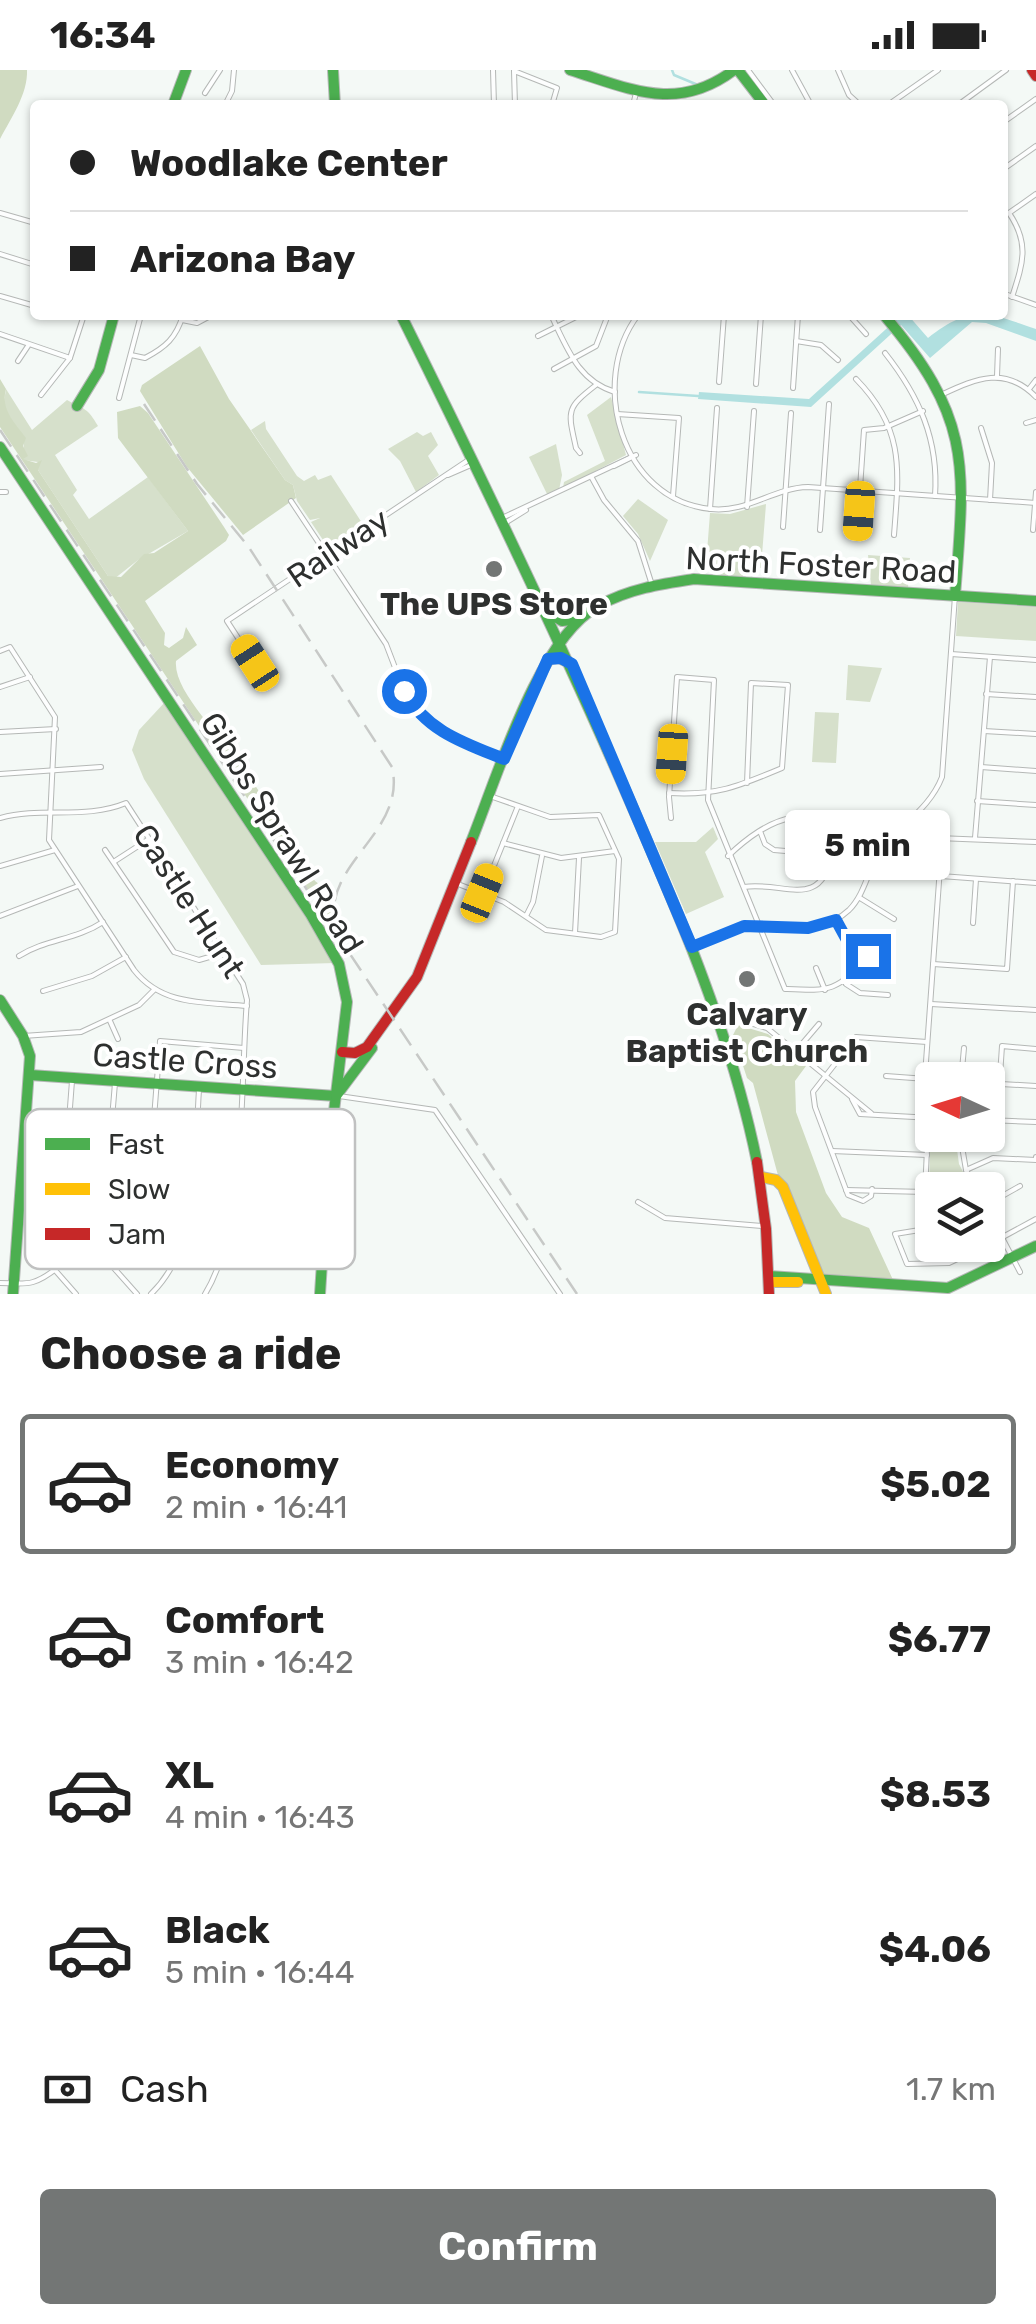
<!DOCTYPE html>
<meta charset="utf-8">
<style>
body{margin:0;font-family:Rubik,sans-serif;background:#f2f2f2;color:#222;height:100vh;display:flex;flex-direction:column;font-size:38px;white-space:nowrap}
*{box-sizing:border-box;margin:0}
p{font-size:32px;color:#767676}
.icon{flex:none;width:55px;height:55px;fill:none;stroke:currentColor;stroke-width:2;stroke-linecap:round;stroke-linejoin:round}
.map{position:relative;height:1224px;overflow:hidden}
.drawer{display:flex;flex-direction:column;background:#fff;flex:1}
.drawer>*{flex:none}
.hud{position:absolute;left:30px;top:30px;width:978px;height:220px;border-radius:10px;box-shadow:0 2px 8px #0004;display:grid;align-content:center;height:220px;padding:0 40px;background:#fff}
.needle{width:65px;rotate:274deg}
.fabs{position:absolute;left:915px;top:992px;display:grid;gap:20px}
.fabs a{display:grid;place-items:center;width:90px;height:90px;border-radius:10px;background:#fff;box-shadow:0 2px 8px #0004;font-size:50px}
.end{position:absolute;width:45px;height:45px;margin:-22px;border:12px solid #1a73e8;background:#fff;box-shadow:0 0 0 5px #fff}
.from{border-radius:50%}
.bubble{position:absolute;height:70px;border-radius:10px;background:#fff;box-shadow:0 2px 8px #0004;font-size:32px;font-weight:700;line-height:70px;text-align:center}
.car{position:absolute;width:30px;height:60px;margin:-30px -15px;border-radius:12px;box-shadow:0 0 8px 2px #0007;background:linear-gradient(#f5c518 24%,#345 0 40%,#f5c518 0 76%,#345 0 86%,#f5c518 0)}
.hud b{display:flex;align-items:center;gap:35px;height:95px;font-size:38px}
.hud b+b{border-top:2px solid #e0e0e0}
.hud i{width:25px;height:25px;background:#222}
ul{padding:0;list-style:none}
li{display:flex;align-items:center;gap:30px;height:140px;margin:0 20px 15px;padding:0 20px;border:5px solid transparent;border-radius:10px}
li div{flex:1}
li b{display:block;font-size:38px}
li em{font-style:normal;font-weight:700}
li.selected{border-color:#737675}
li>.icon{width:90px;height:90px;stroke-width:1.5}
h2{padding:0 40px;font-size:45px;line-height:120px}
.pay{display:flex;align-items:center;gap:25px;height:110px;padding:0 40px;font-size:38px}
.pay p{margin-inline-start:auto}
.primary-button{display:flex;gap:20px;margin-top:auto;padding:20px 40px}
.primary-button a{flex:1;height:115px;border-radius:10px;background:#737675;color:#fff;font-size:40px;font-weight:700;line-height:115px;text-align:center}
.status{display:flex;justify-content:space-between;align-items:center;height:70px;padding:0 50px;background:#fff;direction:ltr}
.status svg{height:28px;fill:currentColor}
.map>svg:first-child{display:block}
.green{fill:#d6e0cb}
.forest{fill:#d0dbc1}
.water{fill:#b1e0e0}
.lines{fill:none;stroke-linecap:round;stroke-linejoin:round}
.stream{stroke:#b1e0e0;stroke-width:2.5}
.street-casing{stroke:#b5b8b6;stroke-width:6}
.fast-casing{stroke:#b5b8b6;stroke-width:12}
.slow-casing{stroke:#b5b8b6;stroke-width:12}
.jam-casing{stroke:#b5b8b6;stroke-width:12}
.street{stroke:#fdfefe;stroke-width:4}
.fast{stroke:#4caf50;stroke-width:10}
.slow{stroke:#ffc107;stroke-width:10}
.jam{stroke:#c62828;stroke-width:10}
.rail{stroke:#c7c9c7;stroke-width:2.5;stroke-dasharray:20 10;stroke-linecap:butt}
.route{stroke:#1a73e8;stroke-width:12}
.poi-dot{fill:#737675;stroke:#fff;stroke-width:4}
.labels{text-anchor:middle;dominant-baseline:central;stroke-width:8;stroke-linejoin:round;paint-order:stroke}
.street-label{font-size:32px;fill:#2e302f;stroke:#fff}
.poi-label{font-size:32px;font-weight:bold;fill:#2e302f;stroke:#fff}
.key{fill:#fff;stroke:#c0c1c1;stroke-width:2.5}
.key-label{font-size:28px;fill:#2e302f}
</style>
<div class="status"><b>16:34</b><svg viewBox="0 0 49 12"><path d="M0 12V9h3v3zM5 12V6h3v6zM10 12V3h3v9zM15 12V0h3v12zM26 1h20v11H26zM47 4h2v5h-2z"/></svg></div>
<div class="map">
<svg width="1036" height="1224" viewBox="0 0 1036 1224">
<rect width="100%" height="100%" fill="#f4f9f6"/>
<g class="green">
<path d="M6 319 32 360 67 330C85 340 87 337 98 356L55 385 77 420 73 425 89 449 148 407 188 461 138 490 114 509 108 506 38 400V392L23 390 24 369 3 337Z"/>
<polygon points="611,327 626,385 563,418 564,412 605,391 587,345"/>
<polygon points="265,351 266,359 297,406 304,411 315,405 318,410 331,405 364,456 332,477 327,476 311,452 320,448 310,450 297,431 293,415 285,410 251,360"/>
<polygon points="417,362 423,366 431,362 438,375 428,386 439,405 416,422 400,391 388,379"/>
<polygon points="556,374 562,405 559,420 548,426 529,387"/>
<polygon points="638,429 668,450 650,491 638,464 623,446"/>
<polygon points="766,434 761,498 743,497 743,507 714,504 715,483 707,482 710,443 730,444"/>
<polygon points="868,485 910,488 908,518 871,515"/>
<polygon points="958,532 1036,537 1036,571 956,566"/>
<polygon points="848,595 882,598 870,632 846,630"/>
<polygon points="165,632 178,650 336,893 261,895 144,709 132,680 139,660"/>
<polygon points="815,642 839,643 836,693 812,692"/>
<polygon points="713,757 718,769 705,782 724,827 686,844 655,772 696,772"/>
<polygon points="926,1052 932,1052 932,1065 955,1065 959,1094 972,1119 932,1120 929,1139 926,1127 929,1125 930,1077"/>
</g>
<g class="forest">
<path d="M0 0H27C28 24 11 48 0 69Z"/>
<polygon points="200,276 229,329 285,410 293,415 296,428 243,465 187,397 140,321 142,315"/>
<path d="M0 309 6 319C0 340 16 354 26 368L23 376 28 386 23 389 36 393 42 390 38 400 108 506 121 507 144 484 154 483 188 461 118 368 117 342 140 336 148 343 224 457 229 465 226 471 145 531 165 563 164 575 169 578 183 568 186 557 197 575 176 591C173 622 224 668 240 693 266 731 292 771 315 811L333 825 329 835 335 860 0 357Z"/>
<polygon points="738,955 768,964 806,996 795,1011 796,1042 826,1123 842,1147 869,1158 894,1212 823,1208 779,1109 753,1013 747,1008 733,965"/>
</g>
<path class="water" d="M897 245H908L928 268C972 234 986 242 1036 259V271L986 253 972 252 930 288 901 255 811 337 698 329 699 322 809 329 896 250Z"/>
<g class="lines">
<g class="stream">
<polyline points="672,0 674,5 698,15"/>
<polyline points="639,322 698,326"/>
</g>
<g class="street-casing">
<g id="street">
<polyline points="493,0 494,35"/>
<polyline points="748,0 774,35"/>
<polyline points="792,0 811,35"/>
<polyline points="838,0 849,25 860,35"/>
<polyline points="205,23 220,0"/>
<polyline points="225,35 232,21 234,0"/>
<polyline points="515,35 514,1 557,18 552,35"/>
<polyline points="577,35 596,35"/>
<polyline points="633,35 636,23"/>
<polyline points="728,35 735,35"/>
<polyline points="888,35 938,0"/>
<polyline points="958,35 1006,0"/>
<polyline points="1002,53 1036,29"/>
<polyline points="1002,100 1036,76"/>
<polyline points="0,143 35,153"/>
<polyline points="0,184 35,195"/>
<polyline points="1002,223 1036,235"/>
<polyline points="0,226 35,236"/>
<path d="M1012 227C1023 193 1030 174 1009 143L1036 124"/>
<path d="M551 245C567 278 578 311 615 322"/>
<path d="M638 245C588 311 621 431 711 439 747 443 773 418 808 417L1036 433"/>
<polyline points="849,245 866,264"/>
<polyline points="182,250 197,253 212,245"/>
<polyline points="0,264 70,288"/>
<polyline points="538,266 580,245"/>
<polyline points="796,271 821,275 838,290"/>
<path d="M885 283C919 326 939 370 935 426"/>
<path d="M131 285 145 288C166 277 176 268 183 245"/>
<polyline points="18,291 28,276"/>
<polyline points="554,299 596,276 608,245"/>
<polyline points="997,306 998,279"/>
<path d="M856 309C905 359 899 400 894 465"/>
<polyline points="719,312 724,245"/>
<polyline points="756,314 761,245"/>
<polyline points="793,318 798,245"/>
<polyline points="1029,319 1036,310"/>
<path d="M943 324C977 308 1006 296 1036 327"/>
<polyline points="41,325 70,288 84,245"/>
<polyline points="119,328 141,245"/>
<polyline points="617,344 679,348 673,426"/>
<polyline points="1026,353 1036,350"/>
<polyline points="981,358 992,393 990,430"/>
<path d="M580 383 576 378C568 341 565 339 596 315"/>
<polyline points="614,396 630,388"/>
<polyline points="448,405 471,395"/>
<polyline points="592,408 604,430 638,471 652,515"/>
<polyline points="0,422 6,422"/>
<polyline points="291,431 386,574 404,621 415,639 447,665 504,689"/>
<polyline points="747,437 754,341"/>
<polyline points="710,439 717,338"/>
<polyline points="502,448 636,385"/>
<polyline points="505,453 526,440"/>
<polyline points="783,457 791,343"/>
<polyline points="820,460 829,334"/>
<polyline points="1033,460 1036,422"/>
<polyline points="857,462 864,360 884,358 923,341"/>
<path d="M0 581 10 577 55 647 49 770 134 900C162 936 204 932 247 936"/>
<polyline points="951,584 1036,590"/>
<polyline points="264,608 227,551 470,389"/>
<polyline points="0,617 30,607"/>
<polyline points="986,624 1036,627"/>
<polyline points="984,661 1036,664"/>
<polyline points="0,662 56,659"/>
<polyline points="981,697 1036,701"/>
<polyline points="0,704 101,697"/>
<path d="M669 723C717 726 739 716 782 698L788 615 751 613 747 713"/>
<polyline points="977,731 1036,735"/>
<path d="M0 748C42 736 85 750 126 733L243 914 247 930C240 1012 247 1156 205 1224"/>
<path d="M671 748 669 727 677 607 714 610 708 730 785 919C830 921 837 922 868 886"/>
<polyline points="760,761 765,774 774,780 843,786 871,799"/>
<polyline points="938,768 1036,772"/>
<polyline points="975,768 990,587"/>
<polyline points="503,773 561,788 615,781"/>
<polyline points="105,780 174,882 199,890 223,883"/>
<path d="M728 786C747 768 768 752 794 747 839 737 900 752 899 806"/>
<polyline points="115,791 149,769"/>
<polyline points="0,796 55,780"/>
<polyline points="941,806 1036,813"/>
<polyline points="458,814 504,832 546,860 601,867 615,862 619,789 599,745 550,747 490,726"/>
<path d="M744 817C784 811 820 841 832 785"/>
<polyline points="483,823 518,736"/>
<polyline points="860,828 894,849"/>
<polyline points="0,846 78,816"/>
<polyline points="526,846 533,832 542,786"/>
<path d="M836 850C847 877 862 887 891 888"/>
<polyline points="973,853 976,809"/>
<polyline points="575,863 579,788"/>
<path d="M694 877C709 870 727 859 744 856 781 850 817 870 849 840 866 823 868 797 882 779 902 754 930 738 942 707L955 526"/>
<path d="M19 886C46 869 76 870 103 852"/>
<polyline points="933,894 1007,899 1013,811"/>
<polyline points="816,898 825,920"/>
<polyline points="846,914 860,923 888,925"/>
<polyline points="43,921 92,906 126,887"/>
<polyline points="931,934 1036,940"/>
<polyline points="110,951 118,969"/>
<polyline points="724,954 740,950 767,958 871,1043"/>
<polyline points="23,966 81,962 139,935 154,920"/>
<polyline points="796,981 819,954"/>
<polyline points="886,1006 940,1010"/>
<polyline points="961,1010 964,978"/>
<polyline points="1001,1014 1036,1016"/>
<polyline points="339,1026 435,1040 560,1224"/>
<polyline points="852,1029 860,1044 932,1048"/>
<polyline points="988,1050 1036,1052"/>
<polyline points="997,1050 1002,976 1036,979"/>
<polyline points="960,1065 966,1100 976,1120"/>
<polyline points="832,1081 927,1085"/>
<polyline points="966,1100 993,1088 1036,1090 1036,1087"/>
<polyline points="64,1116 72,1011"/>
<polyline points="872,1119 871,1126 863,1131 848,1125 815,1037 813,1022 856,967 927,972"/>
<polyline points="846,1120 925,1122 927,1079 922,1047 941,784 935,763 916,744"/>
<polyline points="638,1132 665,1148 762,1156"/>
<polyline points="988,1134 1020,1116"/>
<polyline points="988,1141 1020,1202"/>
<polyline points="932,1158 895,1164 907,1194 949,1193 987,1175"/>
<polyline points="88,1169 137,1224"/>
<polyline points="988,1175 1036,1149"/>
<polyline points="54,1199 76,1224"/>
<polyline points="116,1200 137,1176 146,1151 160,971 244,978"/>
<path d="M0 1213C11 1213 23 1215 33 1212 54 1206 97 1164 104 1144L115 1013"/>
<path d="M151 1224C203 1173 194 1087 199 1020"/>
</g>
</g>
<g class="fast-casing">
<g id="fast">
<polyline points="333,0 335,35"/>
<path d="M570 0C631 19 677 43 734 0"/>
<polyline points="738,0 765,35"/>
<polyline points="173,35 186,0"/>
<path d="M401 245C480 404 557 564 628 727 680 846 731 964 757 1092"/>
<path d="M884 245C973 350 965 395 955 526"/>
<polyline points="77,336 99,300 114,245"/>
<polyline points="0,377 311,845 339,894 347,932 329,1083 320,1224"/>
<polyline points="552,545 562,551 580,549"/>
<polyline points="548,589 559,588 571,594"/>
<path d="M471 772C497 708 537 570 598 536 628 519 661 514 694 509L1036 531"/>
<polyline points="0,930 23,966 30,986 13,1224"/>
<polyline points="30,1005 336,1026"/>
<polyline points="336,1026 372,978"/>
<polyline points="769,1206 948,1218 1036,1176"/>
</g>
</g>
<g class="slow-casing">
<g id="slow">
<polyline points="761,1107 776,1110 783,1117 826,1224"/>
<polyline points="770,1212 798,1212"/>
</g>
</g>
<g class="jam-casing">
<g id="jam">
<polyline points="1032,0 1036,6"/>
<polyline points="342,982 355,983 367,977 417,907 471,772"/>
<polyline points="757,1092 766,1159 769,1224"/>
</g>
</g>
<use href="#street" class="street"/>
<use href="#fast" class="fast"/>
<use href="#slow" class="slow"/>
<use href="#jam" class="jam"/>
<g class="rail">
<path d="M144 334 197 414 248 476 392 697C408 766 313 796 338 864"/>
<polyline points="0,360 577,1224"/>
</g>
</g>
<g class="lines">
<path class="route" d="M404 621C426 661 464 673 504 689L548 589 561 588 572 594 692 877 744 856 808 858 836 850 848 872 868 886"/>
</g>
<g class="poi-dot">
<circle cx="494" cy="499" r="10"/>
<circle cx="747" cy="909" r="10"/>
</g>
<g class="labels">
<g class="street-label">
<text transform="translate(338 478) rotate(-34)">Railway</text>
<text transform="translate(821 495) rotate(3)">North Foster Road</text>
<text transform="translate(282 763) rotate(58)">Gibbs Sprawl Road</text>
<text transform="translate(189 831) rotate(57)">Castle Hunt</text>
<text transform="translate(185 991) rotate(4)">Castle Cross</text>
</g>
<g class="poi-label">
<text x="494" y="534">The UPS Store</text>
<text x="747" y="944">Calvary<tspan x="747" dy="37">Baptist Church</tspan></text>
</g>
</g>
<rect x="25" y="1039" width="330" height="160" rx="15" class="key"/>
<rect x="45" y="1068" width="45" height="12" fill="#4caf50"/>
<rect x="45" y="1113" width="45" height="12" fill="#ffc107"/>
<rect x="45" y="1158" width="45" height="12" fill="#c62828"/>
<g class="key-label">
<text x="108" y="1084">Fast</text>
<text x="108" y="1129">Slow</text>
<text x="108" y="1174">Jam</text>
</g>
</svg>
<div class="fabs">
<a><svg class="needle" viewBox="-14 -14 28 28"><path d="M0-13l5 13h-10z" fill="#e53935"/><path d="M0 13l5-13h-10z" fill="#767676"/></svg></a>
<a><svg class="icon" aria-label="layers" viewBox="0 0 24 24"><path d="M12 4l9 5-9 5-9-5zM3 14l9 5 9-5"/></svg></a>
</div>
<i class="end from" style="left:404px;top:621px"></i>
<i class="end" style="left:868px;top:886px"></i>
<div class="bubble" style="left:785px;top:740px;width:165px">5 min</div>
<i class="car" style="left:859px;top:441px;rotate:184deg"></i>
<i class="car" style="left:255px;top:593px;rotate:327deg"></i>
<i class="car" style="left:672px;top:684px;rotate:184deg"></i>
<i class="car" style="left:482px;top:823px;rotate:22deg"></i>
<div class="hud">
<b><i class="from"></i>Woodlake Center</b>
<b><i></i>Arizona Bay</b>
</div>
</div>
<section class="drawer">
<h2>Choose a ride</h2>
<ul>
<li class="selected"><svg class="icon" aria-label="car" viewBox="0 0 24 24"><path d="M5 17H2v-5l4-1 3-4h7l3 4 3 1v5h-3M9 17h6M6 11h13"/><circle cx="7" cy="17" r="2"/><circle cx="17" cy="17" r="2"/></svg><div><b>Economy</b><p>2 min · 16:41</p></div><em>$5.02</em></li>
<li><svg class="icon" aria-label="car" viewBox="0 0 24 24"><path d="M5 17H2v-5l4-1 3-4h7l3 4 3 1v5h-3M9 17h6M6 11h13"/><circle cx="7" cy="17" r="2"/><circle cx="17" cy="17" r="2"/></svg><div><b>Comfort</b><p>3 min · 16:42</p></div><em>$6.77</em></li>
<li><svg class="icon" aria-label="car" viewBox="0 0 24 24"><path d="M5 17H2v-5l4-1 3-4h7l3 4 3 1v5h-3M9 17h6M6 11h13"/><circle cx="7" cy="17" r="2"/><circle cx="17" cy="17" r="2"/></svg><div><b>XL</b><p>4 min · 16:43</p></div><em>$8.53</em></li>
<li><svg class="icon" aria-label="car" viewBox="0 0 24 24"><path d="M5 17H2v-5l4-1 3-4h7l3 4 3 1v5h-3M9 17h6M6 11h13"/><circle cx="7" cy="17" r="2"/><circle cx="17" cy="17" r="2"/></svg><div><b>Black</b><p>5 min · 16:44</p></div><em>$4.06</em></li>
</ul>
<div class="pay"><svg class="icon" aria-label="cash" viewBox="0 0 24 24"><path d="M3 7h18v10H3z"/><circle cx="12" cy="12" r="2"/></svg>Cash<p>1.7 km</p></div>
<div class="primary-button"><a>Confirm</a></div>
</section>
